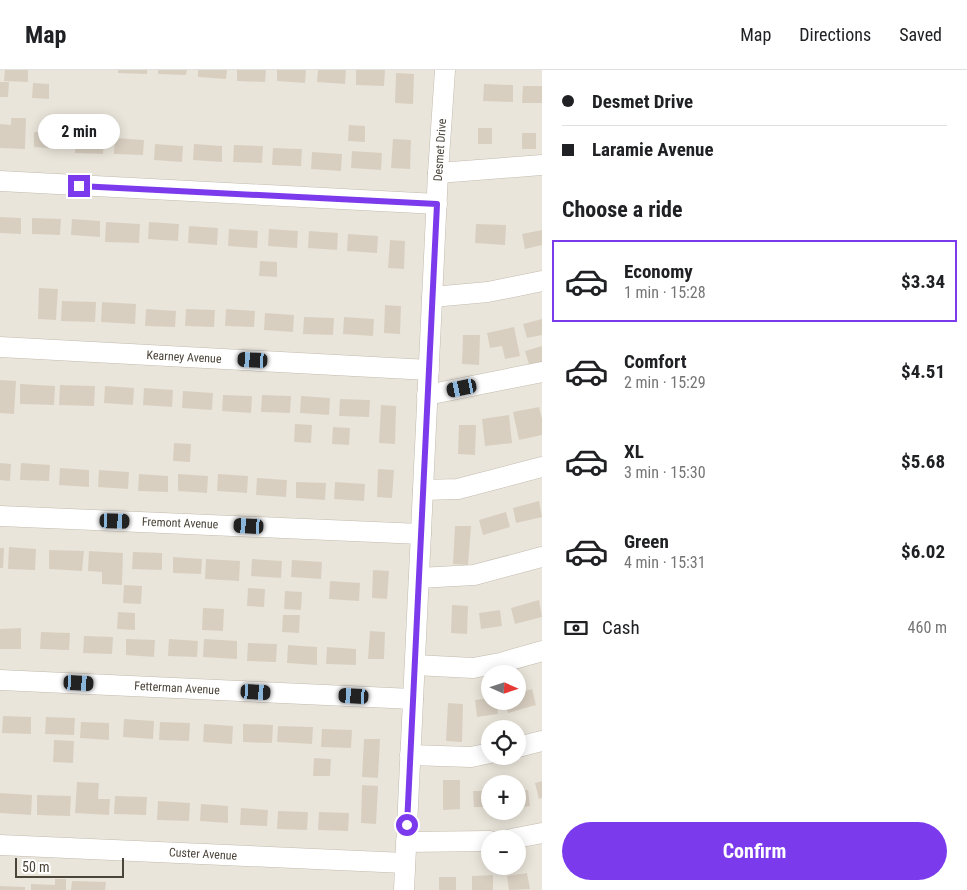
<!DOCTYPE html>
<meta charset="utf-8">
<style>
body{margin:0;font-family:"Roboto Condensed",sans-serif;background:#f6f6f6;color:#202124;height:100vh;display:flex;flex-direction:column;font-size:19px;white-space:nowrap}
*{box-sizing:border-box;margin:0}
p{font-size:16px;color:#757577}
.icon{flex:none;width:28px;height:28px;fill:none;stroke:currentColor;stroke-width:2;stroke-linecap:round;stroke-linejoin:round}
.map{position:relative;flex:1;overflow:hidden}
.side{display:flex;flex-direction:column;background:#fff;width:425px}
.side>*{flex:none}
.hud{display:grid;align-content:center;height:110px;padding:0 20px;background:#fff}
.needle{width:32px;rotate:93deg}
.controls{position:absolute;left:481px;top:595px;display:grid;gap:10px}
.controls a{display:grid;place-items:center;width:45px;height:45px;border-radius:50%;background:#fff;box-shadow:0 2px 12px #0003;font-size:25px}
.scale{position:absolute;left:15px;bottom:12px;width:109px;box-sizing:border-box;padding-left:5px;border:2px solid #4b4439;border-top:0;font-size:14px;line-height:18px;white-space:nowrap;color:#4b4439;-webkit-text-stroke:4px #fff;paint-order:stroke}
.end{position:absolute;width:22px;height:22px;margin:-11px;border:6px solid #7c3aed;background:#fff;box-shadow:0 0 0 2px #fff}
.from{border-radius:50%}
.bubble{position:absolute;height:35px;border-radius:18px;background:#fff;box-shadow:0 2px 12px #0003;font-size:16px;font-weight:700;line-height:35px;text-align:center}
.car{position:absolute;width:15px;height:30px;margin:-15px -8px;border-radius:6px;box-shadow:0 0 4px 1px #0007;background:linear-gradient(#222 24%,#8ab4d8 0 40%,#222 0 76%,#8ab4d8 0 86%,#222 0)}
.hud b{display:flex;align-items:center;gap:18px;height:48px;font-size:19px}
.hud b+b{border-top:1px solid #e0e0e0}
.hud i{width:12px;height:12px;background:#202124}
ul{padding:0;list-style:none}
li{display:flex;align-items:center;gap:15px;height:82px;margin:0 10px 8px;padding:0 10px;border:2px solid transparent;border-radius:0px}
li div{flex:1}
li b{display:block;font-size:19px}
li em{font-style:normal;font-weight:700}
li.active{border-color:#7c3aed}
li>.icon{width:45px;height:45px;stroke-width:1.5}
h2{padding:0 20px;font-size:22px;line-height:60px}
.pay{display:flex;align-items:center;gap:12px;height:55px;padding:0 20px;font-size:19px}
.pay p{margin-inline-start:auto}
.button{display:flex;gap:10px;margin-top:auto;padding:10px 20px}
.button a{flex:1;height:58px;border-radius:30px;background:#7c3aed;color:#fff;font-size:20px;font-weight:700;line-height:58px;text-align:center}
header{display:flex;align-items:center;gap:30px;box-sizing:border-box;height:70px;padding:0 25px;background:#fff;border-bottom:1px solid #e0e0e0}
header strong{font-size:24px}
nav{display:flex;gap:28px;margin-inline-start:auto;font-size:18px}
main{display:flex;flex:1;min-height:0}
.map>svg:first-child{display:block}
.residential{fill:#eae5da;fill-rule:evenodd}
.building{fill:#d8cfc1}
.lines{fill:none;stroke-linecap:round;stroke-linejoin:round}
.minor-casing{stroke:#c2bbae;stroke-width:21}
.minor{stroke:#fff;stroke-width:20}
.route{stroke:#7c3aed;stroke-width:6}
.labels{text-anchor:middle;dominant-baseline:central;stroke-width:5;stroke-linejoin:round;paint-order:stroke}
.street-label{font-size:12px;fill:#4b4439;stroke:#fff}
</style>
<header>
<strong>Map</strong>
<nav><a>Map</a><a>Directions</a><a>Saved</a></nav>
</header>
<main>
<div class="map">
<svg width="542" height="820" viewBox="0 0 542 820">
<rect width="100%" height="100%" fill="#f6f3ec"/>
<path class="residential" d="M0 0H542V820H0ZM490 604H518V631H490ZM490 659H518V686H490ZM490 714H518V741H490ZM490 769H518V796H490Z"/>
<g class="building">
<polygon points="5,0 28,0 28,12 4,11"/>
<polygon points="118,0 147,0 147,4 118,3"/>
<polygon points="158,0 187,0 186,5 158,4"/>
<polygon points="198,0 227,0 226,9 198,7"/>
<polygon points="237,0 266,0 265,12 237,11"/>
<polygon points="277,0 306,0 305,13 277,11"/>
<polygon points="318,0 346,0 345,14 317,12"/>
<polygon points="356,0 385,0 384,16 356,15"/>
<polygon points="396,3 414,4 413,34 395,33"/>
<polygon points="0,12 9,12 8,27 0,27"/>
<polygon points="33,13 49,14 49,29 32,28"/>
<polygon points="484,14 513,15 513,32 483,31"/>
<polygon points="523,16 542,16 542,33 522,33"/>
<polygon points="11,48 26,48 25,79 0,78 0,54 11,55"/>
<polygon points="349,55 365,56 365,72 348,71"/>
<rect x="478" y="58" width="14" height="16"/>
<polygon points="34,62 63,63 62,79 34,77"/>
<rect x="522" y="63" width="14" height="16"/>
<polygon points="76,67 104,68 103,84 75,83"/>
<polygon points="115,68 144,70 143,85 114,84"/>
<polygon points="393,69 411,70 410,99 391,98"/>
<polygon points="155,74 183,76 182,92 154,90"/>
<polygon points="194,74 222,76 222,92 193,90"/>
<polygon points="234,75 263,76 262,93 233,92"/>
<polygon points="273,78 302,79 301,96 272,95"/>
<polygon points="352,81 382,83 381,100 351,98"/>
<polygon points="312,82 342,84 341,101 311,99"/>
<polygon points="0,147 21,148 21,164 0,163"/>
<polygon points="32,148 61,149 60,165 32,164"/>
<polygon points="72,149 100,151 100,167 71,165"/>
<polygon points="106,152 140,154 139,173 105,172"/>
<polygon points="149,152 179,154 178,171 148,169"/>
<polygon points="476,154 506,155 505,175 475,173"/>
<polygon points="189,156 218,158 217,175 188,173"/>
<polygon points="229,159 258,161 257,178 228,176"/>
<polygon points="269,159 298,161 297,178 268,176"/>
<polygon points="542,160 542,175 525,179 522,164"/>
<polygon points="309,161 338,163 337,180 308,178"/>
<polygon points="348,164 378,166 377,183 347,181"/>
<polygon points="390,170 405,171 404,199 388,198"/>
<polygon points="260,191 277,192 277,207 259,206"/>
<polygon points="39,218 58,219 56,250 38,249"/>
<polygon points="62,231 96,232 95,252 61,251"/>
<polygon points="102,232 136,234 135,254 101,252"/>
<polygon points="385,235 401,236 400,264 384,263"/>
<polygon points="146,239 176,241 175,257 145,256"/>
<polygon points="186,239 215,240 214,257 185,256"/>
<polygon points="226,239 255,241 254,257 225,256"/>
<polygon points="265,243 294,245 293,262 264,260"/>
<polygon points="304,247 334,248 333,265 303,264"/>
<polygon points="344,247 374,249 373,266 343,264"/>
<polygon points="542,249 542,265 527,268 523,254"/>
<polygon points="514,257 520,286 505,289 502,276 490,278 487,263"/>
<polygon points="463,265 480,265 479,295 462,294"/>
<polygon points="542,276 542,294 530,298 525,281"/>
<polygon points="0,310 16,311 14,344 0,343"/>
<polygon points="20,314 55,316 54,335 20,334"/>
<polygon points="60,315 95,316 94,336 59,335"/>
<polygon points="105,316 134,318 133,335 104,333"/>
<polygon points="144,318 173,320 172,337 143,335"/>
<polygon points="183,321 213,323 212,340 182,338"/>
<polygon points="223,325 252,326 251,343 222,341"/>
<polygon points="262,325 291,326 290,343 261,342"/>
<polygon points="301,326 330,328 329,345 300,343"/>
<polygon points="340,329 370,330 369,347 339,346"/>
<polygon points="381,335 396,336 395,374 379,373"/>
<polygon points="539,337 542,349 542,365 519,370 513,342"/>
<polygon points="509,345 512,373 485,376 482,349"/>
<polygon points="295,354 312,355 311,373 294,372"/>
<polygon points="459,355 476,355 475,385 458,384"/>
<polygon points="333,357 350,358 349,375 332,374"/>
<polygon points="174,373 191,374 190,392 173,391"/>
<polygon points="0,393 11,394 10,411 0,410"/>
<polygon points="21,393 50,395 49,411 20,410"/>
<polygon points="60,398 89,400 89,417 59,415"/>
<polygon points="378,399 394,400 392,428 377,427"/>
<polygon points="99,400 129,402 128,419 98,417"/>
<polygon points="139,404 168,406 168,422 138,421"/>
<polygon points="178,404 208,406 207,423 178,421"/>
<polygon points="218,404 248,406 247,423 217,421"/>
<polygon points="257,408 287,410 286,427 256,425"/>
<polygon points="296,412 326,413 325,430 296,428"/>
<polygon points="335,412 365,414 364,431 334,429"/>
<polygon points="539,431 542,447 516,453 513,438"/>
<polygon points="506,442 510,457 483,465 479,450"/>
<polygon points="455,456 471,456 468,495 453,494"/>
<polygon points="9,477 36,479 35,500 8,499"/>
<polygon points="0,478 4,478 3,498 0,498"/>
<polygon points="49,480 84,481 82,501 49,499"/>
<polygon points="89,481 123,483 122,515 102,514 102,502 88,501"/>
<polygon points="133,482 162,483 162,500 132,499"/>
<polygon points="173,487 202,489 201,504 173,503"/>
<polygon points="206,489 240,491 239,511 205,509"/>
<polygon points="252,489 282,491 281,508 251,506"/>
<polygon points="292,490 322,492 321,509 291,507"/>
<polygon points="373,500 389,501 387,529 372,528"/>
<polygon points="330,511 360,513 359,531 329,529"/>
<polygon points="124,515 142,516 141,534 123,533"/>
<polygon points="248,518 265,519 264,537 247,536"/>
<polygon points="285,521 302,522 301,540 284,539"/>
<polygon points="539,530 542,547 515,554 511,538"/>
<polygon points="452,535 468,536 467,564 451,563"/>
<polygon points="203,538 224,539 223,561 202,560"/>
<polygon points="500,540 502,556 481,559 479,543"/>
<polygon points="118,542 135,543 135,560 117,559"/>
<polygon points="283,545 300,545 299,563 282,562"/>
<polygon points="21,558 21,579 0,579 0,559"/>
<polygon points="370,561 385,562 384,589 368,589"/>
<polygon points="41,562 70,563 69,580 40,579"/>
<polygon points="84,566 113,567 112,584 83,583"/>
<polygon points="126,569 155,570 154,587 126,585"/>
<polygon points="169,569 198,571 197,587 168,586"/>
<polygon points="204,569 237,571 237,589 203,587"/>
<polygon points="248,573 277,574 276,592 247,591"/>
<polygon points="288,575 317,577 317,595 287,593"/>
<polygon points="327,577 356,579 356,595 326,594"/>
<polygon points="532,619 536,635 508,643 504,631 518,631 518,623"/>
<polygon points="490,628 490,631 496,631 498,644 477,647 475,630"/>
<polygon points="448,633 463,634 462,672 446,671"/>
<polygon points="3,646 31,647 31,664 2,663"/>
<polygon points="46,647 75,648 74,665 45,664"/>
<polygon points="124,649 154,651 153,669 123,667"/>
<polygon points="81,652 109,653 109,670 80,668"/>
<polygon points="160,652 190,653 189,671 159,670"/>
<polygon points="204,654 233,656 232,674 203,672"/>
<polygon points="243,654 273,655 272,673 243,672"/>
<polygon points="278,656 313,657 312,674 277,672"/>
<polygon points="322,659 352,660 351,678 321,677"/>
<polygon points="364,669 380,669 378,708 362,707"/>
<polygon points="54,670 74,671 73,693 53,692"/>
<polygon points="314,688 331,689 330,706 313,706"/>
<polygon points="443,710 460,710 460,739 443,740"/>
<polygon points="542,711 542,728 539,729 535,713"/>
<polygon points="77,712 99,713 98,729 110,729 109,745 75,743"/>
<polygon points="362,715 378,716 376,754 361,753"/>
<polygon points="528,720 530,736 518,738 518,721"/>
<polygon points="473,721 490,721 490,737 474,737"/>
<polygon points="0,723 32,725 31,745 0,743"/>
<polygon points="37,725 71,726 70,746 37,745"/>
<polygon points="115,726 147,727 146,745 114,744"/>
<polygon points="158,731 190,733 189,751 157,750"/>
<polygon points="201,734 228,736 228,753 200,751"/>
<polygon points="241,738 268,740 267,756 240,755"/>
<polygon points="278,741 308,742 307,760 277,759"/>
<polygon points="319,742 349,743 348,761 318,760"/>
<polygon points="527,803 530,819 509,820 507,806"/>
<polygon points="493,805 493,820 472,820 472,806"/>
<rect x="439" y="807" width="17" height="13"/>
<polygon points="55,809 66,809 66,820 31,820 31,814 55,815"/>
<polygon points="72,811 106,812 105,820 71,820"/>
<polygon points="0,816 25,817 25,820 0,820"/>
</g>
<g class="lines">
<g class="minor-casing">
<g id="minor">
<polyline points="438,103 542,95"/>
<polyline points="0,111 437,134"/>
<polyline points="432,227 488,222 542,211"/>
<polyline points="0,277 429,300"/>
<polyline points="427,325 542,302"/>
<polyline points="423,420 458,419 542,397"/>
<polyline points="0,446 421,464"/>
<polyline points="419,508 474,505 542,487"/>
<polyline points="415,595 473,598 500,593 542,581"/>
<polyline points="0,610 413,629"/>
<polyline points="518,677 542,671"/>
<polyline points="410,685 471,687 490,683"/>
<polyline points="511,769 542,763"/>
<polyline points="406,772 490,771"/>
<polyline points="0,775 405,793"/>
<polyline points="404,820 438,103 445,0"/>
</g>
</g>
<use href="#minor" class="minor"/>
</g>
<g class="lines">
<polyline class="route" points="79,116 437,134 407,755"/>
</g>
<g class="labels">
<g class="street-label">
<text transform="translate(440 80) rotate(-86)">Desmet Drive</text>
<text transform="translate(184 287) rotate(3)">Kearney Avenue</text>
<text transform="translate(180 453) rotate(2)">Fremont Avenue</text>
<text transform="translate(177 618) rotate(3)">Fetterman Avenue</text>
<text transform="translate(203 784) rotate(3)">Custer Avenue</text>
</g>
</g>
</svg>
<div class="controls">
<a><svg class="needle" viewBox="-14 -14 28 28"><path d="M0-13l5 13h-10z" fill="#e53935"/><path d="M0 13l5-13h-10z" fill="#757577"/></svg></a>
<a><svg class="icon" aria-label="locate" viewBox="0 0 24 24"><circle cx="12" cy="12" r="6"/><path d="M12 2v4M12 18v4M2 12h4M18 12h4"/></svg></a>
<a>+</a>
<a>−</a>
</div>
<div class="scale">50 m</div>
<i class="end from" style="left:407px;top:755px"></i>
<i class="end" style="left:79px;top:116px"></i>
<div class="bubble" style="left:38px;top:44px;width:82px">2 min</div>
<i class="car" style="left:253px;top:290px;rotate:273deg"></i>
<i class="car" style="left:462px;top:318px;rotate:258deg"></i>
<i class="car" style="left:115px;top:451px;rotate:92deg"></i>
<i class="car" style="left:249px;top:456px;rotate:273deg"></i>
<i class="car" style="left:79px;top:613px;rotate:93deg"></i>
<i class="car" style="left:256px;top:622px;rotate:93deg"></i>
<i class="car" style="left:354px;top:626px;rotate:273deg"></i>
</div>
<section class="side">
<div class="hud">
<b><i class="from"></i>Desmet Drive</b>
<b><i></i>Laramie Avenue</b>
</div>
<h2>Choose a ride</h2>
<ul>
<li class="active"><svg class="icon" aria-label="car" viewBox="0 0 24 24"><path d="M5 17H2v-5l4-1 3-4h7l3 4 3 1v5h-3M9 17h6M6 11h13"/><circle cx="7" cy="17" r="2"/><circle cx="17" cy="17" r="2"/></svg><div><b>Economy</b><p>1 min · 15:28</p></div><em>$3.34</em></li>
<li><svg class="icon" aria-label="car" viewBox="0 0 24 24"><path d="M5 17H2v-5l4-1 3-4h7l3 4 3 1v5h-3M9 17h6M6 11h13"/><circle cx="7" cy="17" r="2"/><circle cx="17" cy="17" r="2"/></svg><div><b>Comfort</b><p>2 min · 15:29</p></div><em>$4.51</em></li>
<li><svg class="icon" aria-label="car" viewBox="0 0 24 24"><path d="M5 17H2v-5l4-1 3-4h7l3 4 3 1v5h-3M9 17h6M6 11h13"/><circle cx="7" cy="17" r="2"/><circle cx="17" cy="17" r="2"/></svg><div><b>XL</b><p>3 min · 15:30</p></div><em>$5.68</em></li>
<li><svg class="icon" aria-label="car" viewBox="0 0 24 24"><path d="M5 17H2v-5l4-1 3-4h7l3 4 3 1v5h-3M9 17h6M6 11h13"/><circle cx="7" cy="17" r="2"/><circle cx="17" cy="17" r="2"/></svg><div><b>Green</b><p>4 min · 15:31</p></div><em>$6.02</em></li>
</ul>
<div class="pay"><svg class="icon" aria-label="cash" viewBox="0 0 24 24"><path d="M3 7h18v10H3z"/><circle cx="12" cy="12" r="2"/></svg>Cash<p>460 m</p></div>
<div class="button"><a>Confirm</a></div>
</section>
</main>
